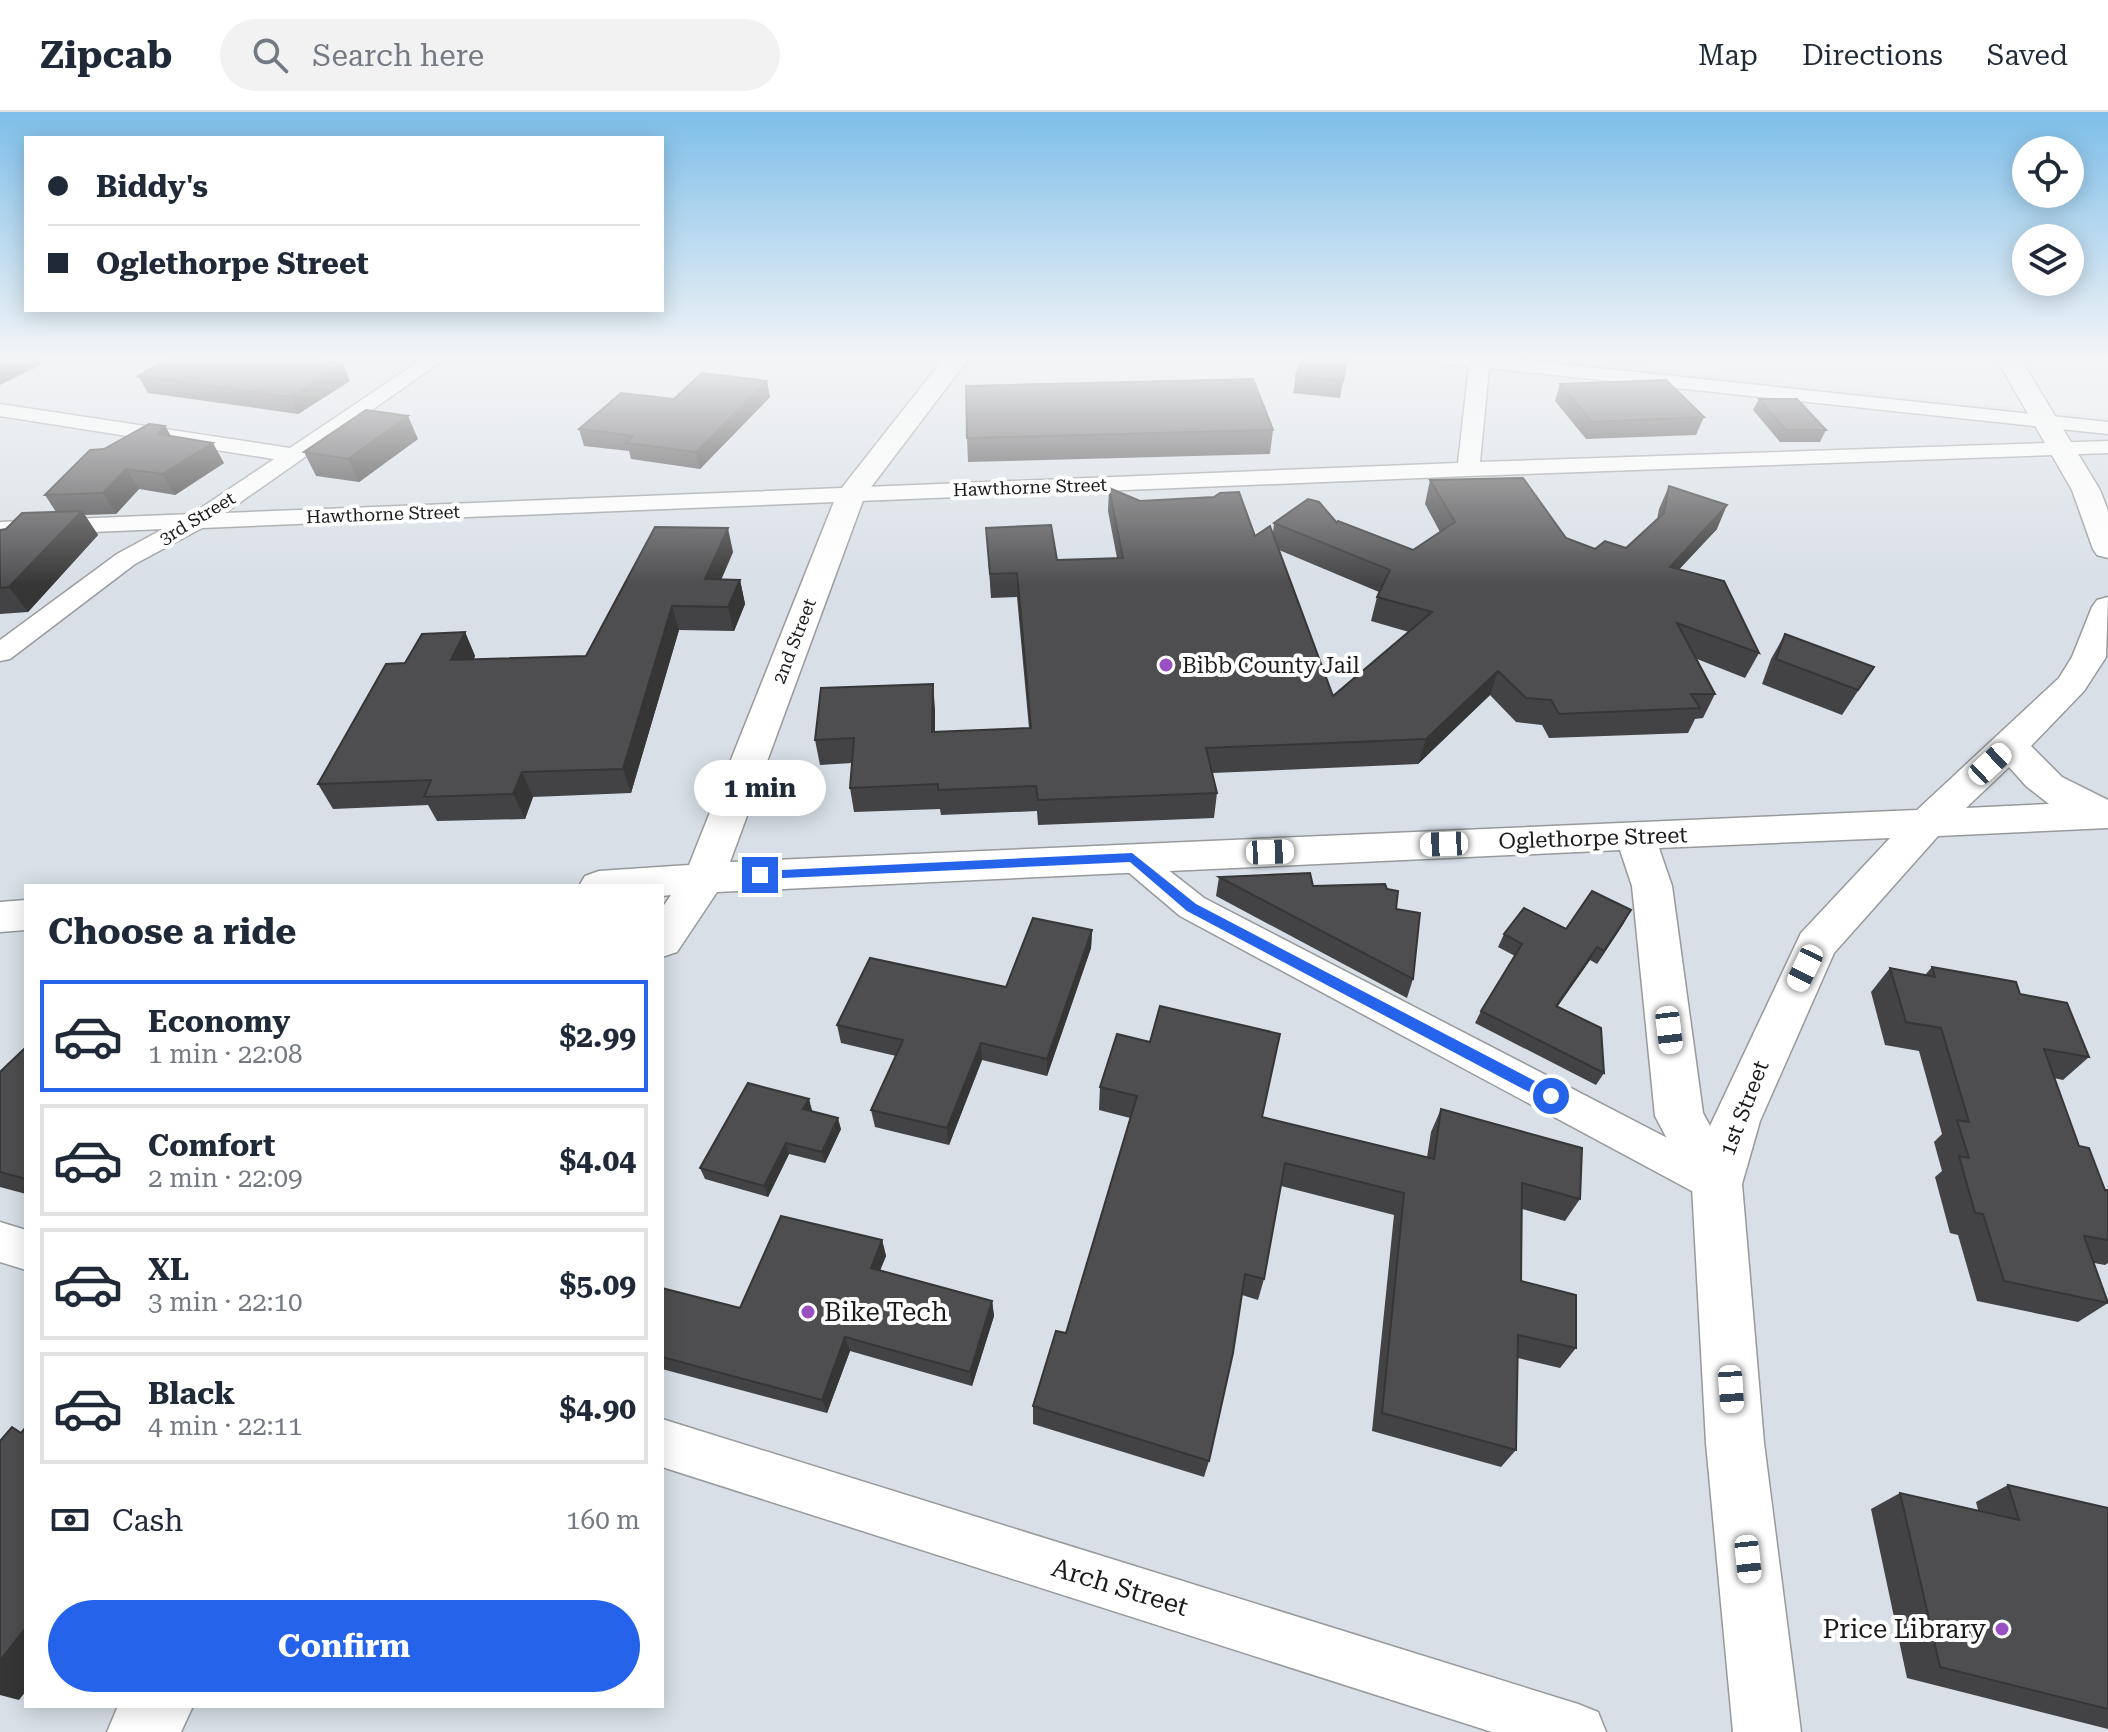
<!DOCTYPE html>
<meta charset="utf-8">
<style>
body{margin:0;font-family:"Roboto Serif",serif;background:#f2f2f3;color:#1f2937;height:100vh;display:flex;flex-direction:column;font-size:30px;white-space:nowrap}
*{box-sizing:border-box;margin:0}
p{font-size:26px;color:#747a83}
.icon{flex:none;width:44px;height:44px;fill:none;stroke:currentColor;stroke-width:2;stroke-linecap:round;stroke-linejoin:round}
.map{position:relative;flex:1;overflow:hidden}
.side{position:absolute;left:24px;top:772px;width:640px;height:824px;display:flex;flex-direction:column;background:#fff;border-radius:0px;box-shadow:0 4px 20px #0003}
.side>*{flex:none}
.hud{position:absolute;left:24px;top:24px;width:640px;height:176px;border-radius:0px;box-shadow:0 4px 20px #0003;display:grid;align-content:center;height:176px;padding:0 24px;background:#fff}
.fabs{position:absolute;left:2012px;top:24px;display:grid;gap:16px}
.fabs a{display:grid;place-items:center;width:72px;height:72px;border-radius:50%;background:#fff;box-shadow:0 4px 20px #0003;font-size:40px}
.end{position:absolute;width:36px;height:36px;margin:-18px;border:10px solid #2563eb;background:#fff;box-shadow:0 0 0 4px #fff}
.from{border-radius:50%}
.bubble{position:absolute;height:56px;border-radius:28px;background:#fff;box-shadow:0 4px 20px #0003;font-size:26px;font-weight:700;line-height:56px;text-align:center}
.car{position:absolute;width:24px;height:48px;margin:-24px -12px;border-radius:10px;box-shadow:0 0 6px 2px #0007;background:linear-gradient(#fff 24%,#345 0 40%,#fff 0 76%,#345 0 86%,#fff 0)}
.hud b{display:flex;align-items:center;gap:28px;height:76px;font-size:30px}
.hud b+b{border-top:2px solid #e0e1e3}
.hud i{width:20px;height:20px;background:#1f2937}
ul{padding:0;list-style:none}
li{display:flex;align-items:center;gap:24px;height:112px;margin:0 16px 12px;padding:0 8px;border:4px solid #e0e1e3;border-radius:0px}
li div{flex:1}
li b{display:block;font-size:30px}
li em{font-style:normal;font-weight:700}
li.selected{border-color:#2563eb}
li>.icon{width:72px;height:72px;stroke-width:1.5}
h2{padding:0 24px;font-size:36px;line-height:96px}
.pay{display:flex;align-items:center;gap:20px;height:88px;padding:0 24px;font-size:30px}
.pay p{margin-inline-start:auto}
.button{display:flex;gap:16px;margin-top:auto;padding:16px 24px}
.button a{flex:1;height:92px;border-radius:48px;background:#2563eb;color:#fff;font-size:32px;font-weight:700;line-height:92px;text-align:center}
header{display:flex;align-items:center;gap:48px;box-sizing:border-box;height:112px;padding:0 40px;background:#fff;border-bottom:2px solid #e0e1e3}
header strong{font-size:38px}
nav{display:flex;gap:44px;margin-inline-start:auto;font-size:28px}
.search{width:560px;height:72px;background:#f2f2f3;display:flex;align-items:center;gap:20px;box-sizing:border-box;padding:0 28px;border-radius:44px;color:#747a83;font-size:30px}
.map>svg:first-child{display:block}
.built{fill:#d8dfe7;fill-rule:evenodd}
.lines{fill:none;stroke-linecap:round;stroke-linejoin:round}
.minor-casing{stroke:#98999b;stroke-width:3}
.tertiary-casing{stroke:#98999b;stroke-width:3}
.minor{fill:#fff;fill-rule:evenodd}
.tertiary{fill:#fff;fill-rule:evenodd}
.wall{fill:#434244;fill-rule:evenodd}
.shaded-wall{fill:#373637}
.building{fill:#4e4d4f;stroke:#373637;stroke-width:2}
.route{fill:#2563eb}
.poi-dot{fill:#9a4fc2;stroke:#fff;stroke-width:3}
.labels{text-anchor:middle;dominant-baseline:central;stroke-width:8;stroke-linejoin:round;paint-order:stroke}
.far-street-label{font-size:18px;fill:#1a1a1b;stroke:#fff}
.poi-label{font-size:22px;fill:#1a1a1b;stroke:#fff;text-anchor:start}
.street-label{font-size:22px;fill:#1a1a1b;stroke:#fff}
.near-poi-label{font-size:26px;fill:#1a1a1b;stroke:#fff;text-anchor:start}
.near-street-label{font-size:26px;fill:#1a1a1b;stroke:#fff}
</style>
<header>
<strong>Zipcab</strong>
<div class="search"><svg class="icon" aria-label="search" viewBox="0 0 24 24"><circle cx="10" cy="10" r="6"/><path d="M15 15l6 6"/></svg>Search here</div>
<nav><a>Map</a><a>Directions</a><a>Saved</a></nav>
</header>
<div class="map">
<svg width="2108" height="1620" viewBox="0 0 2108 1620">
<rect width="100%" height="100%" fill="#e7e9ea"/>
<path class="built" d="M0 246H1577L2108 306V1620H0ZM26 774H662V1594H26Z"/>
<g class="lines">
<g class="minor-casing">
<g id="minor">
<polygon points="424,246 446,246 225,401 1458,351 1469,254 1445,252 1436,246 1502,246 2108,310 2108,322 1489,256 1480,350 2108,329 2108,341 1468,364 202,416 135,452 10,547 0,549 0,528 117,442 163,417 0,424 0,410 192,402 274,347 0,304 0,292 290,336"/>
<polygon points="1132,735 1143,738 1204,786 1731,1059 1737,1072 1731,1085 1717,1090 1703,1085 1180,804 1121,754 1116,746 1121,738"/>
<polygon points="0,1110 26,1118 26,1158 0,1150"/>
<polygon points="662,1307 1578,1592 1598,1600 1606,1620 1492,1620 662,1355"/>
</g>
</g>
<g class="tertiary-casing">
<g id="tertiary">
<path d="M944 246H969L865 383 730 750 1917 698 2059 566 2072 545 2092 495 2097 488 2108 485 2106 545 2084 579 2031 634 2062 665 2108 688V716L1938 724 1834 841 1760 1009 1742 1072 1764 1331 1801 1620H1733L1706 1331 1692 1074 1655 1004 1632 774 1620 738 717 780 677 840 662 845V796L671 783 662 784V774H579L585 764 599 759 689 753 837 382ZM2009 655 2026 674 2049 692 1966 696ZM1890 726 1801 821 1710 1014 1703 1001 1672 774 1659 736Z"/>
<polygon points="1996,246 2020,246 2100,378 2108,399 2108,446 2097,443 2093,437 2072,378"/>
<polygon points="26,788 26,818 0,820 0,790"/>
<polygon points="118,1594 193,1594 181,1620 107,1620"/>
</g>
</g>
<use href="#minor" class="minor"/>
<use href="#tertiary" class="tertiary"/>
</g>
<g class="wall">
<polygon points="1347,246 1340,286 1293,281 1296,264"/>
<polygon points="138,264 350,269 298,302 148,281"/>
<polygon points="1560,272 1704,305 1696,323 1586,327 1555,289"/>
<polygon points="770,285 700,357 631,347 629,339 584,334 579,317 674,287"/>
<polygon points="1759,287 1826,318 1820,330 1780,330 1753,298"/>
<polygon points="165,314 171,324 224,351 175,383 139,377 116,402 85,403 98,423 28,500 0,502 0,418 6,417 56,400 45,383 104,337"/>
<polygon points="1273,318 1270,342 968,350 967,326"/>
<polygon points="418,327 359,370 316,364 304,340"/>
<path d="M1430 368 1566 426 1595 437 1626 436 1657 408 1659 397 1669 374 1717 417 1679 457 1759 541 1745 566 1697 547 1715 582 1703 606 1695 607 1688 621 1549 626 1542 613 1516 610 1490 583 1418 652 1212 661 1217 681 1214 706 1038 713 1037 699 941 703 940 697 854 700 850 676 852 651 820 653 815 628 935 597V620L1029 616 1017 485 991 486 986 416 1057 448 1117 446 1108 399 1109 376 1140 389 1255 424 1273 421 1274 411H1337L1413 438 1440 420 1425 392ZM1279 438 1379 480 1377 485 1371 509 1409 520 1333 584Z"/>
<polygon points="733,440 721,468 740,468 745,492 734,519 679,518 631,681 533,685 525,707 437,709 428,693 333,697 318,672 405,551 465,520 475,544 474,547 586,544"/>
<polygon points="1785,522 1874,555 1842,603 1762,572 1771,547"/>
<polygon points="1219,765 1313,774 1413,867 1407,886 1216,784"/>
<polygon points="1624,811 1597,852 1590,848 1558,894 1604,961 1596,973 1475,911 1481,899 1515,844 1498,835 1504,822"/>
<polygon points="1092,818 1091,836 1047,964 982,948 949,1033 875,1015 871,998 896,944 841,931 837,913 1006,875"/>
<polygon points="1932,855 2020,882 2089,945 2063,968 2054,966 2079,1034 2105,1078 2108,1078 2108,1151 2105,1153 2094,1151 2108,1191 2078,1210 1977,1189 1958,1123 1950,1121 1935,1065 1942,1059 1934,1030 1942,1022 1919,939 1885,933 1871,880 1890,856 1925,863"/>
<polygon points="26,935 26,1082 0,1075 0,960"/>
<polygon points="1100,975 1262,1005 1427,1045 1431,1020 1441,997 1580,1087 1565,1109 1522,1097 1521,1169 1576,1236 1560,1256 1518,1246 1516,1338 1501,1355 1372,1319 1394,1103 1281,1074 1264,1167 1258,1188 1242,1183 1209,1349 1204,1365 1033,1312 1033,1294 1066,1221 1130,1006 1099,998"/>
<polygon points="809,987 811,999 841,1017 825,1051 789,1042 768,1085 705,1067 700,1056"/>
<polygon points="882,1128 886,1144 880,1158 992,1189 994,1204 972,1274 850,1239 827,1301 662,1257 662,1176 740,1196"/>
<polygon points="2008,1373 2108,1396 2108,1617 1907,1566 1871,1397 1900,1381 1978,1398 1976,1390"/>
</g>
<g class="shaded-wall">
<polygon points="24,246 37,246 41,253 0,273 0,258"/>
<polygon points="343,252 350,269 298,302 290,285"/>
<polygon points="767,269 770,285 700,357 696,340"/>
<polygon points="408,304 418,327 359,370 348,347"/>
<polygon points="165,314 177,335 158,322"/>
<polygon points="213,331 224,351 175,383 162,362"/>
<polygon points="126,357 139,377 116,402 103,381"/>
<polygon points="1727,393 1717,417 1659,479 1670,455"/>
<polygon points="82,399 98,423 28,500 9,475"/>
<polygon points="728,416 733,440 711,491 705,467"/>
<polygon points="740,468 745,492 734,519 728,495"/>
<polygon points="672,494 679,518 631,681 623,657"/>
<polygon points="465,520 475,544 462,572 451,548"/>
<polygon points="1498,559 1490,583 1418,652 1426,627"/>
<polygon points="933,572 935,597 935,645 932,620"/>
<polygon points="522,660 533,685 525,707 513,682"/>
<polygon points="1631,798 1624,811 1597,852 1604,839"/>
<polygon points="1092,818 1091,836 1047,964 1047,947"/>
<polygon points="1597,835 1590,848 1549,906 1556,894"/>
<polygon points="981,931 982,948 949,1033 947,1016"/>
<polygon points="809,987 812,998 807,1009 803,997"/>
<polygon points="838,1006 841,1017 825,1051 822,1040"/>
<polygon points="786,1031 789,1042 768,1085 764,1074"/>
<polygon points="882,1128 886,1144 875,1171 871,1156"/>
<polygon points="992,1189 994,1204 972,1274 970,1260"/>
<polygon points="845,1225 850,1239 827,1301 822,1288"/>
<polygon points="26,1515 26,1579 19,1588 0,1583 0,1549"/>
</g>
<g class="building">
<polygon points="0,246 24,246 0,258"/>
<polygon points="171,246 297,246 343,252 290,285 138,264"/>
<polygon points="1302,246 1347,246 1343,269 1296,264"/>
<polygon points="702,261 767,269 696,340 626,331 633,324 579,317 621,281 674,287"/>
<polygon points="1253,267 1273,318 967,326 966,274"/>
<polygon points="1666,268 1704,305 1592,310 1560,272"/>
<polygon points="1759,287 1797,287 1826,318 1786,318"/>
<polygon points="366,298 408,304 348,347 304,340"/>
<polygon points="149,312 165,314 158,322 213,331 162,362 126,357 103,381 45,383 90,338 104,337"/>
<polygon points="1523,366 1566,426 1595,437 1605,429 1626,436 1664,401 1669,374 1727,393 1670,455 1724,469 1759,541 1677,511 1715,582 1691,582 1700,596 1559,602 1551,588 1526,586 1498,559 1426,627 1206,636 1217,681 1038,688 1036,674 938,678 938,672 850,676 854,626 815,628 821,576 933,572 932,620 1031,616 1017,461 990,462 986,416 1051,413 1057,448 1123,446 1109,376 1140,389 1214,385 1220,381 1239,380 1255,424 1270,414 1333,584 1432,500 1377,485 1390,458 1274,411 1308,387 1319,390 1337,411 1338,409 1413,438 1455,410 1430,368"/>
<polygon points="82,399 9,475 0,476 0,418 6,417 22,401"/>
<polygon points="655,415 728,416 705,467 740,468 728,495 672,494 623,657 522,660 513,682 424,685 431,668 318,672 386,552 405,551 422,522 465,520 451,548 586,544"/>
<polygon points="1785,522 1874,555 1858,578 1776,547"/>
<polygon points="1310,761 1313,774 1385,772 1387,777 1398,779 1396,797 1420,801 1413,867 1219,765"/>
<polygon points="1592,779 1631,798 1604,839 1597,835 1556,894 1601,916 1604,961 1481,899 1522,832 1504,822 1524,796 1566,817"/>
<polygon points="1033,806 1092,818 1047,947 981,931 947,1016 871,998 903,928 837,913 870,846 1006,875"/>
<polygon points="1932,855 2016,870 2020,882 2067,891 2089,945 2044,937 2079,1034 2089,1036 2105,1078 2108,1078 2108,1128 2084,1124 2108,1191 2004,1169 1983,1102 1975,1101 1959,1044 1969,1046 1957,1008 1969,1010 1941,916 1906,910 1890,856 1935,865"/>
<polygon points="1160,894 1280,922 1262,1005 1434,1047 1441,997 1582,1036 1580,1087 1522,1071 1521,1169 1576,1183 1576,1236 1518,1223 1516,1338 1382,1301 1404,1081 1285,1051 1264,1167 1245,1162 1233,1241 1209,1349 1033,1294 1056,1219 1066,1221 1137,984 1100,975 1117,922 1150,930"/>
<polygon points="26,935 26,1067 0,1060 0,960"/>
<polygon points="748,971 809,987 803,997 838,1006 822,1040 786,1031 764,1074 700,1056"/>
<polygon points="781,1104 882,1128 871,1156 992,1189 970,1260 845,1225 822,1288 662,1245 662,1176 740,1196"/>
<polygon points="12,1315 21,1321 26,1315 26,1515 0,1549 0,1329"/>
<polygon points="2008,1373 2108,1396 2108,1597 1940,1555 1900,1381 2019,1408"/>
</g>
<linearGradient id="sky" x2="0" y2="1"><stop stop-color="#7dbee9"/><stop offset="0.52" stop-color="#f4f5f6"/><stop offset="1" stop-color="#f4f5f6" stop-opacity="0"/></linearGradient>
<rect width="2108" height="473" fill="url(#sky)"/>
<polygon class="route" points="1132,741 1196,792 1556,980 1556,989 1546,989 1187,799 1130,750 760,767 754,763 760,759"/>
<g class="poi-dot">
<circle cx="1166" cy="553" r="8"/>
<circle cx="808" cy="1200" r="8"/>
<circle cx="2002" cy="1517" r="8"/>
</g>
<g class="labels">
<g class="far-street-label">
<text transform="translate(1030 375) rotate(-2)">Hawthorne Street</text>
<text transform="translate(383 402) rotate(-2)">Hawthorne Street</text>
<text transform="translate(197 406) rotate(-31)">3rd Street</text>
<text transform="translate(794 529) rotate(-69)">2nd Street</text>
</g>
<g class="poi-label">
<text x="1182" y="553">Bibb County Jail</text>
</g>
<g class="street-label">
<text transform="translate(1593 726) rotate(-2)">Oglethorpe Street</text>
<text transform="translate(1744 996) rotate(-69)">1st Street</text>
</g>
<g class="near-poi-label">
<text x="824" y="1200">Bike Tech</text>
<text x="1986" y="1517" text-anchor="end">Price Library</text>
</g>
<g class="near-street-label">
<text transform="translate(1120 1475) rotate(17)">Arch Street</text>
</g>
</g>
</svg>
<div class="fabs">
<a><svg class="icon" aria-label="locate" viewBox="0 0 24 24"><circle cx="12" cy="12" r="6"/><path d="M12 2v4M12 18v4M2 12h4M18 12h4"/></svg></a>
<a><svg class="icon" aria-label="layers" viewBox="0 0 24 24"><path d="M12 4l9 5-9 5-9-5zM3 14l9 5 9-5"/></svg></a>
</div>
<i class="end from" style="left:1551px;top:984px"></i>
<i class="end" style="left:760px;top:763px"></i>
<div class="bubble" style="left:694px;top:648px;width:132px">1 min</div>
<i class="car" style="left:1990px;top:652px;rotate:47deg"></i>
<i class="car" style="left:1444px;top:732px;rotate:268deg"></i>
<i class="car" style="left:1270px;top:740px;rotate:88deg"></i>
<i class="car" style="left:1805px;top:856px;rotate:206deg"></i>
<i class="car" style="left:1669px;top:918px;rotate:173deg"></i>
<i class="car" style="left:1731px;top:1277px;rotate:176deg"></i>
<i class="car" style="left:1748px;top:1447px;rotate:174deg"></i>
<div class="hud">
<b><i class="from"></i>Biddy's</b>
<b><i></i>Oglethorpe Street</b>
</div>
<section class="side">
<h2>Choose a ride</h2>
<ul>
<li class="selected"><svg class="icon" aria-label="car" viewBox="0 0 24 24"><path d="M5 17H2v-5l4-1 3-4h7l3 4 3 1v5h-3M9 17h6M6 11h13"/><circle cx="7" cy="17" r="2"/><circle cx="17" cy="17" r="2"/></svg><div><b>Economy</b><p>1 min · 22:08</p></div><em>$2.99</em></li>
<li><svg class="icon" aria-label="car" viewBox="0 0 24 24"><path d="M5 17H2v-5l4-1 3-4h7l3 4 3 1v5h-3M9 17h6M6 11h13"/><circle cx="7" cy="17" r="2"/><circle cx="17" cy="17" r="2"/></svg><div><b>Comfort</b><p>2 min · 22:09</p></div><em>$4.04</em></li>
<li><svg class="icon" aria-label="car" viewBox="0 0 24 24"><path d="M5 17H2v-5l4-1 3-4h7l3 4 3 1v5h-3M9 17h6M6 11h13"/><circle cx="7" cy="17" r="2"/><circle cx="17" cy="17" r="2"/></svg><div><b>XL</b><p>3 min · 22:10</p></div><em>$5.09</em></li>
<li><svg class="icon" aria-label="car" viewBox="0 0 24 24"><path d="M5 17H2v-5l4-1 3-4h7l3 4 3 1v5h-3M9 17h6M6 11h13"/><circle cx="7" cy="17" r="2"/><circle cx="17" cy="17" r="2"/></svg><div><b>Black</b><p>4 min · 22:11</p></div><em>$4.90</em></li>
</ul>
<div class="pay"><svg class="icon" aria-label="cash" viewBox="0 0 24 24"><path d="M3 7h18v10H3z"/><circle cx="12" cy="12" r="2"/></svg>Cash<p>160 m</p></div>
<div class="button"><a>Confirm</a></div>
</section>
</div>
